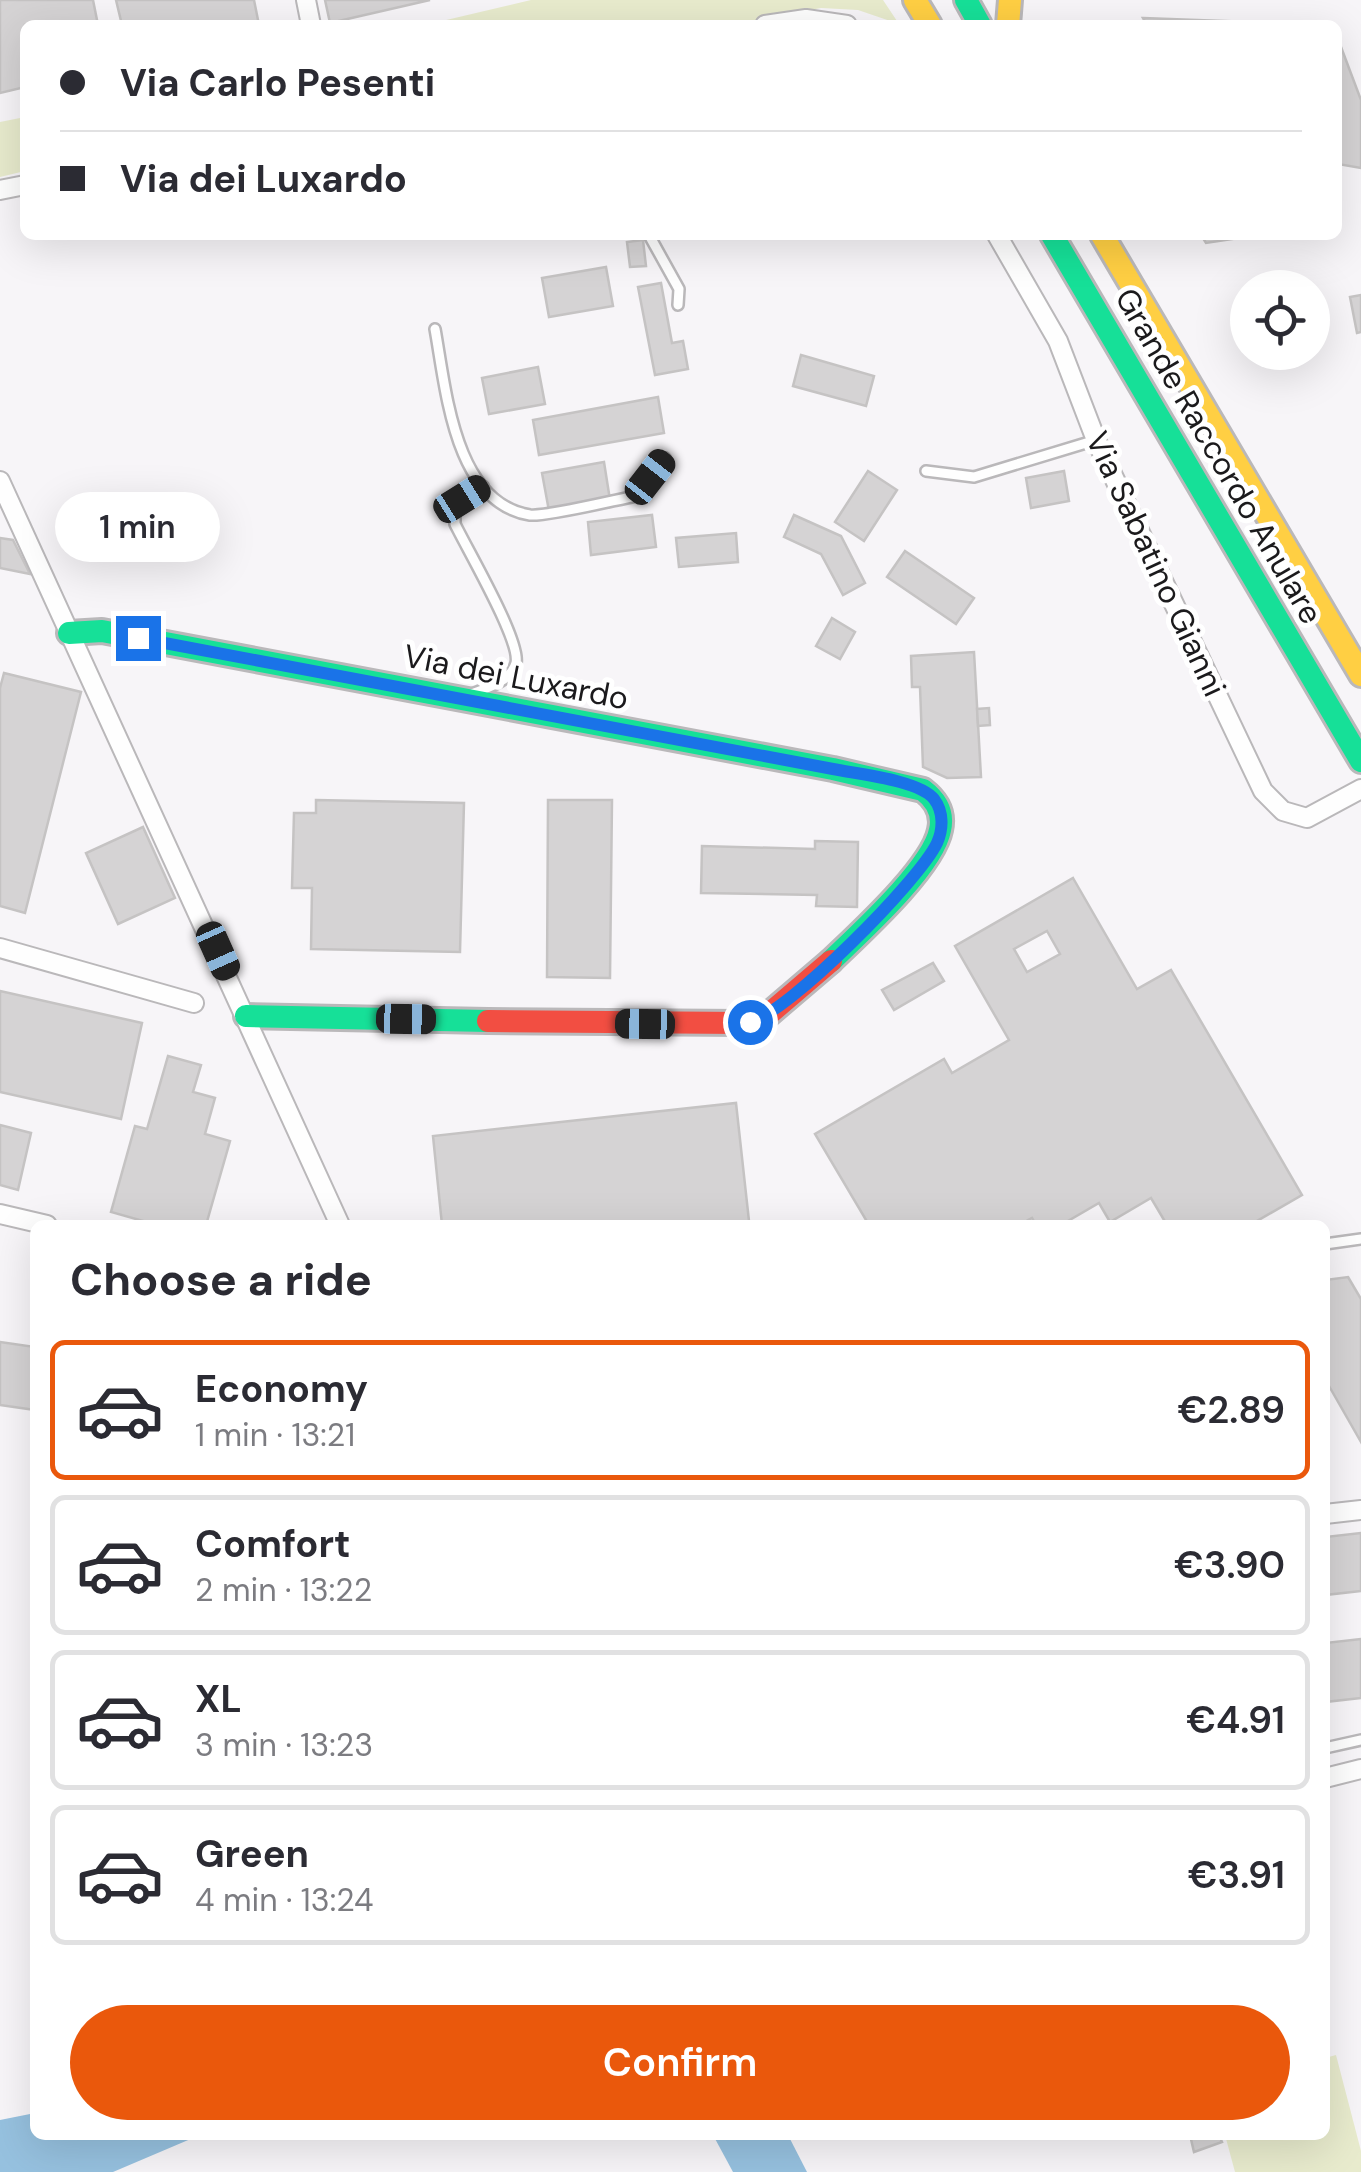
<!DOCTYPE html>
<meta charset="utf-8">
<style>
body{margin:0;font-family:"DM Sans",sans-serif;background:#f7f7f7;color:#2b2b33;height:100vh;display:flex;flex-direction:column;font-size:38px;white-space:nowrap}
*{box-sizing:border-box;margin:0}
p{font-size:32px;color:#7c7c81}
.icon{flex:none;width:55px;height:55px;fill:none;stroke:currentColor;stroke-width:2;stroke-linecap:round;stroke-linejoin:round}
.map{position:relative;flex:1;overflow:hidden}
.drawer{position:absolute;left:30px;top:1220px;width:1300px;height:920px;display:flex;flex-direction:column;background:#fff;border-radius:15px;box-shadow:0 10px 40px #0002}
.drawer>*{flex:none}
.top-card{position:absolute;left:20px;top:20px;width:1322px;height:220px;border-radius:15px;box-shadow:0 10px 40px #0002;display:grid;align-content:center;height:220px;padding:0 40px;background:#fff}
.buttons{position:absolute;left:1230px;top:270px;display:grid;gap:20px}
.buttons a{display:grid;place-items:center;width:100px;height:100px;border-radius:50%;background:#fff;box-shadow:0 10px 40px #0002;font-size:50px}
.end{position:absolute;width:45px;height:45px;margin:-22px;border:12px solid #1a73e8;background:#fff;box-shadow:0 0 0 5px #fff}
.from{border-radius:50%}
.bubble{position:absolute;height:70px;border-radius:35px;background:#fff;box-shadow:0 10px 40px #0002;font-size:32px;font-weight:600;line-height:70px;text-align:center}
.car{position:absolute;width:30px;height:60px;margin:-30px -15px;border-radius:12px;box-shadow:0 0 8px 2px #0007;background:linear-gradient(#222 24%,#8ab4d8 0 40%,#222 0 76%,#8ab4d8 0 86%,#222 0)}
.top-card b{display:flex;align-items:center;gap:35px;height:95px;font-size:38px}
.top-card b+b{border-top:2px solid #e1e1e2}
.top-card i{width:25px;height:25px;background:#2b2b33}
ul{padding:0;list-style:none}
li{display:flex;align-items:center;gap:30px;height:140px;margin:0 20px 15px;padding:0 20px;border:5px solid #e1e1e2;border-radius:15px}
li div{flex:1}
li b{display:block;font-size:38px}
li em{font-style:normal;font-weight:600}
li.current{border-color:#ea580c}
li>.icon{width:90px;height:90px;stroke-width:1.5}
h2{padding:0 40px;font-size:45px;line-height:120px}
.primary-button{display:flex;gap:20px;margin-top:auto;padding:20px 40px}
.primary-button a{flex:1;height:115px;border-radius:60px;background:#ea580c;color:#fff;font-size:40px;font-weight:600;line-height:115px;text-align:center}
.map>svg:first-child{display:block}
.green{fill:#e8ebcd}
.water{fill:#96c1df}
.building{fill:#d5d3d4;stroke:#c5c3c3;stroke-width:2.5;fill-rule:evenodd}
.lines{fill:none;stroke-linecap:round;stroke-linejoin:round}
.lane-casing{stroke:#bab8ba;stroke-width:14}
.street-casing{stroke:#bab8ba;stroke-width:22}
.fast-casing{stroke:#bab8ba;stroke-width:28}
.slow-casing{stroke:#bab8ba;stroke-width:28}
.jam-casing{stroke:#bab8ba;stroke-width:28}
.lane{stroke:#fefefe;stroke-width:9}
.street{stroke:#fefefe;stroke-width:18}
.fast{stroke:#16e098;stroke-width:22}
.slow{stroke:#ffcf43;stroke-width:22}
.jam{stroke:#f24e42;stroke-width:22}
.route{stroke:#1a73e8;stroke-width:12}
.labels{text-anchor:middle;dominant-baseline:central;stroke-width:10;stroke-linejoin:round;paint-order:stroke}
.street-label{font-size:32px;fill:#1b1a1c;stroke:#fff}
</style>
<div class="map">
<svg width="1361" height="2172" viewBox="0 0 1361 2172">
<rect width="100%" height="100%" fill="#f7f5f8"/>
<g class="green">
<polygon points="531,0 883,0 899,24 858,10 821,8 728,25 425,25"/>
<polygon points="25,117 25,171 0,177 0,122"/>
<polygon points="1336,2055 1361,2151 1361,2172 1235,2172 1225,2135 1325,2135 1325,2058"/>
</g>
<g class="water">
<polygon points="35,2113 35,2135 200,2135 113,2172 0,2172 0,2120"/>
<polygon points="713,2135 788,2135 807,2172 733,2172"/>
</g>
<g class="building">
<polygon points="0,0 93,0 98,25 25,25 25,87 0,93"/>
<polygon points="116,0 254,0 259,25 122,25"/>
<polygon points="325,0 430,0 330,23"/>
<polygon points="1143,18 1332,25 1147,25"/>
<polygon points="1338,39 1361,100 1361,168 1338,164"/>
<polygon points="1201,235 1259,235 1206,243"/>
<polygon points="643,240 646,266 630,267 627,242"/>
<polygon points="606,267 613,306 549,317 542,278"/>
<polygon points="661,283 672,343 683,341 688,369 655,375 638,287"/>
<polygon points="1361,295 1361,332 1357,333 1350,297"/>
<polygon points="801,355 874,376 866,406 793,386"/>
<polygon points="538,367 545,404 489,414 482,378"/>
<polygon points="658,397 664,433 539,455 533,420"/>
<polygon points="604,462 610,500 549,511 542,473"/>
<polygon points="868,471 897,490 864,541 835,522"/>
<polygon points="1064,471 1069,501 1031,508 1026,478"/>
<polygon points="652,515 656,547 591,555 588,522"/>
<polygon points="794,515 841,536 865,583 843,595 821,554 784,537"/>
<polygon points="736,533 738,562 679,567 676,538"/>
<polygon points="0,538 13,540 30,574 0,568"/>
<polygon points="905,551 974,598 956,624 887,577"/>
<polygon points="832,618 855,632 840,659 816,646"/>
<polygon points="974,652 981,777 947,778 923,767 920,687 912,687 911,656"/>
<polygon points="4,673 81,692 25,913 0,906 0,688"/>
<polygon points="989,708 990,725 978,726 977,709"/>
<polygon points="316,800 464,803 460,952 311,949 312,888 292,888 294,813 316,813"/>
<polygon points="548,800 612,800 610,978 547,977"/>
<polygon points="143,827 175,898 118,924 86,853"/>
<polygon points="815,841 858,842 857,907 816,906 817,895 701,893 702,846 815,849"/>
<path d="M1073 878 1137 989 1171 970 1302 1195 1250 1225H1167L1151 1198 1110 1222 1099 1203 1061 1225H1036L1032 1218 1019 1225H869L815 1134 944 1059 952 1073 1009 1040 955 946ZM1047 931 1060 954 1027 972 1014 949Z"/>
<polygon points="933,963 944,981 894,1010 882,990"/>
<polygon points="0,991 142,1023 121,1119 0,1092"/>
<polygon points="168,1056 201,1065 193,1092 215,1098 205,1134 230,1141 206,1225 157,1225 111,1212 135,1126 147,1129"/>
<polygon points="736,1103 749,1221 712,1225 442,1225 433,1136"/>
<polygon points="0,1125 31,1133 18,1190 0,1185"/>
<polygon points="1348,1277 1361,1299 1361,1442 1325,1379 1325,1280"/>
<polygon points="0,1342 35,1347 35,1410 0,1405"/>
<polygon points="1361,1533 1361,1591 1325,1595 1325,1537"/>
<polygon points="1361,1639 1361,1698 1325,1702 1325,1643"/>
<polygon points="1190,2135 1219,2135 1222,2142 1194,2152"/>
</g>
<g class="lines">
<g class="lane-casing">
<g id="lane">
<polyline points="649,235 679,289 678,305"/>
<path d="M435 329C446 389 454 503 530 515 546 517 615 500 636 496L665 458"/>
<polyline points="926,471 974,477 1096,440"/>
<path d="M472 694C487 688 511 681 516 663 521 641 467 549 455 524V503L483 486"/>
<polyline points="1325,1244 1361,1239"/>
<polyline points="1325,1748 1361,1740"/>
</g>
</g>
<g class="street-casing">
<g id="street">
<polyline points="306,0 311,25"/>
<polyline points="765,25 806,19 847,25"/>
<polyline points="0,190 25,185"/>
<polyline points="997,235 1058,341 1096,440 1263,791 1283,811 1307,818 1361,789"/>
<polyline points="0,481 340,1225"/>
<polyline points="0,948 194,1003"/>
<polyline points="0,1214 47,1225"/>
<polyline points="1325,1514 1361,1510"/>
<polyline points="1325,1778 1361,1769"/>
</g>
</g>
<g class="fast-casing">
<g id="fast">
<polyline points="966,0 980,25"/>
<polyline points="1052,235 1361,761"/>
<path d="M69 633 102 631 833 769 923 790C936 800 944 813 940 830 933 867 860 933 831 961"/>
<polyline points="246,1016 488,1021"/>
</g>
</g>
<g class="slow-casing">
<g id="slow">
<polyline points="915,0 930,25"/>
<polyline points="1008,25 1010,0"/>
<polyline points="1102,235 1361,675"/>
</g>
</g>
<g class="jam-casing">
<polyline id="jam" points="488,1021 742,1023 769,1014 831,961"/>
</g>
<use href="#lane" class="lane"/>
<use href="#street" class="street"/>
<use href="#fast" class="fast"/>
<use href="#slow" class="slow"/>
<use href="#jam" class="jam"/>
</g>
<g class="lines">
<path class="route" d="M138 638 833 769C857 774 919 780 934 799 944 812 943 830 937 843 919 881 788 1013 750 1022"/>
</g>
<g class="labels">
<g class="street-label">
<text transform="translate(1219 456) rotate(60)">Grande Raccordo Anulare</text>
<text transform="translate(1156 564) rotate(65)">Via Sabatino Gianni</text>
<text transform="translate(516 677) rotate(11)">Via dei Luxardo</text>
</g>
</g>
</svg>
<div class="buttons">
<a><svg class="icon" aria-label="locate" viewBox="0 0 24 24"><circle cx="12" cy="12" r="6"/><path d="M12 2v4M12 18v4M2 12h4M18 12h4"/></svg></a>
</div>
<i class="end from" style="left:750px;top:1022px"></i>
<i class="end" style="left:138px;top:638px"></i>
<div class="bubble" style="left:55px;top:492px;width:165px">1 min</div>
<i class="car" style="left:650px;top:477px;rotate:38deg"></i>
<i class="car" style="left:462px;top:499px;rotate:58deg"></i>
<i class="car" style="left:218px;top:951px;rotate:156deg"></i>
<i class="car" style="left:406px;top:1019px;rotate:91deg"></i>
<i class="car" style="left:645px;top:1024px;rotate:271deg"></i>
<div class="top-card">
<b><i class="from"></i>Via Carlo Pesenti</b>
<b><i></i>Via dei Luxardo</b>
</div>
<section class="drawer">
<h2>Choose a ride</h2>
<ul>
<li class="current"><svg class="icon" aria-label="car" viewBox="0 0 24 24"><path d="M5 17H2v-5l4-1 3-4h7l3 4 3 1v5h-3M9 17h6M6 11h13"/><circle cx="7" cy="17" r="2"/><circle cx="17" cy="17" r="2"/></svg><div><b>Economy</b><p>1 min · 13:21</p></div><em>€2.89</em></li>
<li><svg class="icon" aria-label="car" viewBox="0 0 24 24"><path d="M5 17H2v-5l4-1 3-4h7l3 4 3 1v5h-3M9 17h6M6 11h13"/><circle cx="7" cy="17" r="2"/><circle cx="17" cy="17" r="2"/></svg><div><b>Comfort</b><p>2 min · 13:22</p></div><em>€3.90</em></li>
<li><svg class="icon" aria-label="car" viewBox="0 0 24 24"><path d="M5 17H2v-5l4-1 3-4h7l3 4 3 1v5h-3M9 17h6M6 11h13"/><circle cx="7" cy="17" r="2"/><circle cx="17" cy="17" r="2"/></svg><div><b>XL</b><p>3 min · 13:23</p></div><em>€4.91</em></li>
<li><svg class="icon" aria-label="car" viewBox="0 0 24 24"><path d="M5 17H2v-5l4-1 3-4h7l3 4 3 1v5h-3M9 17h6M6 11h13"/><circle cx="7" cy="17" r="2"/><circle cx="17" cy="17" r="2"/></svg><div><b>Green</b><p>4 min · 13:24</p></div><em>€3.91</em></li>
</ul>
<div class="primary-button"><a>Confirm</a></div>
</section>
</div>
